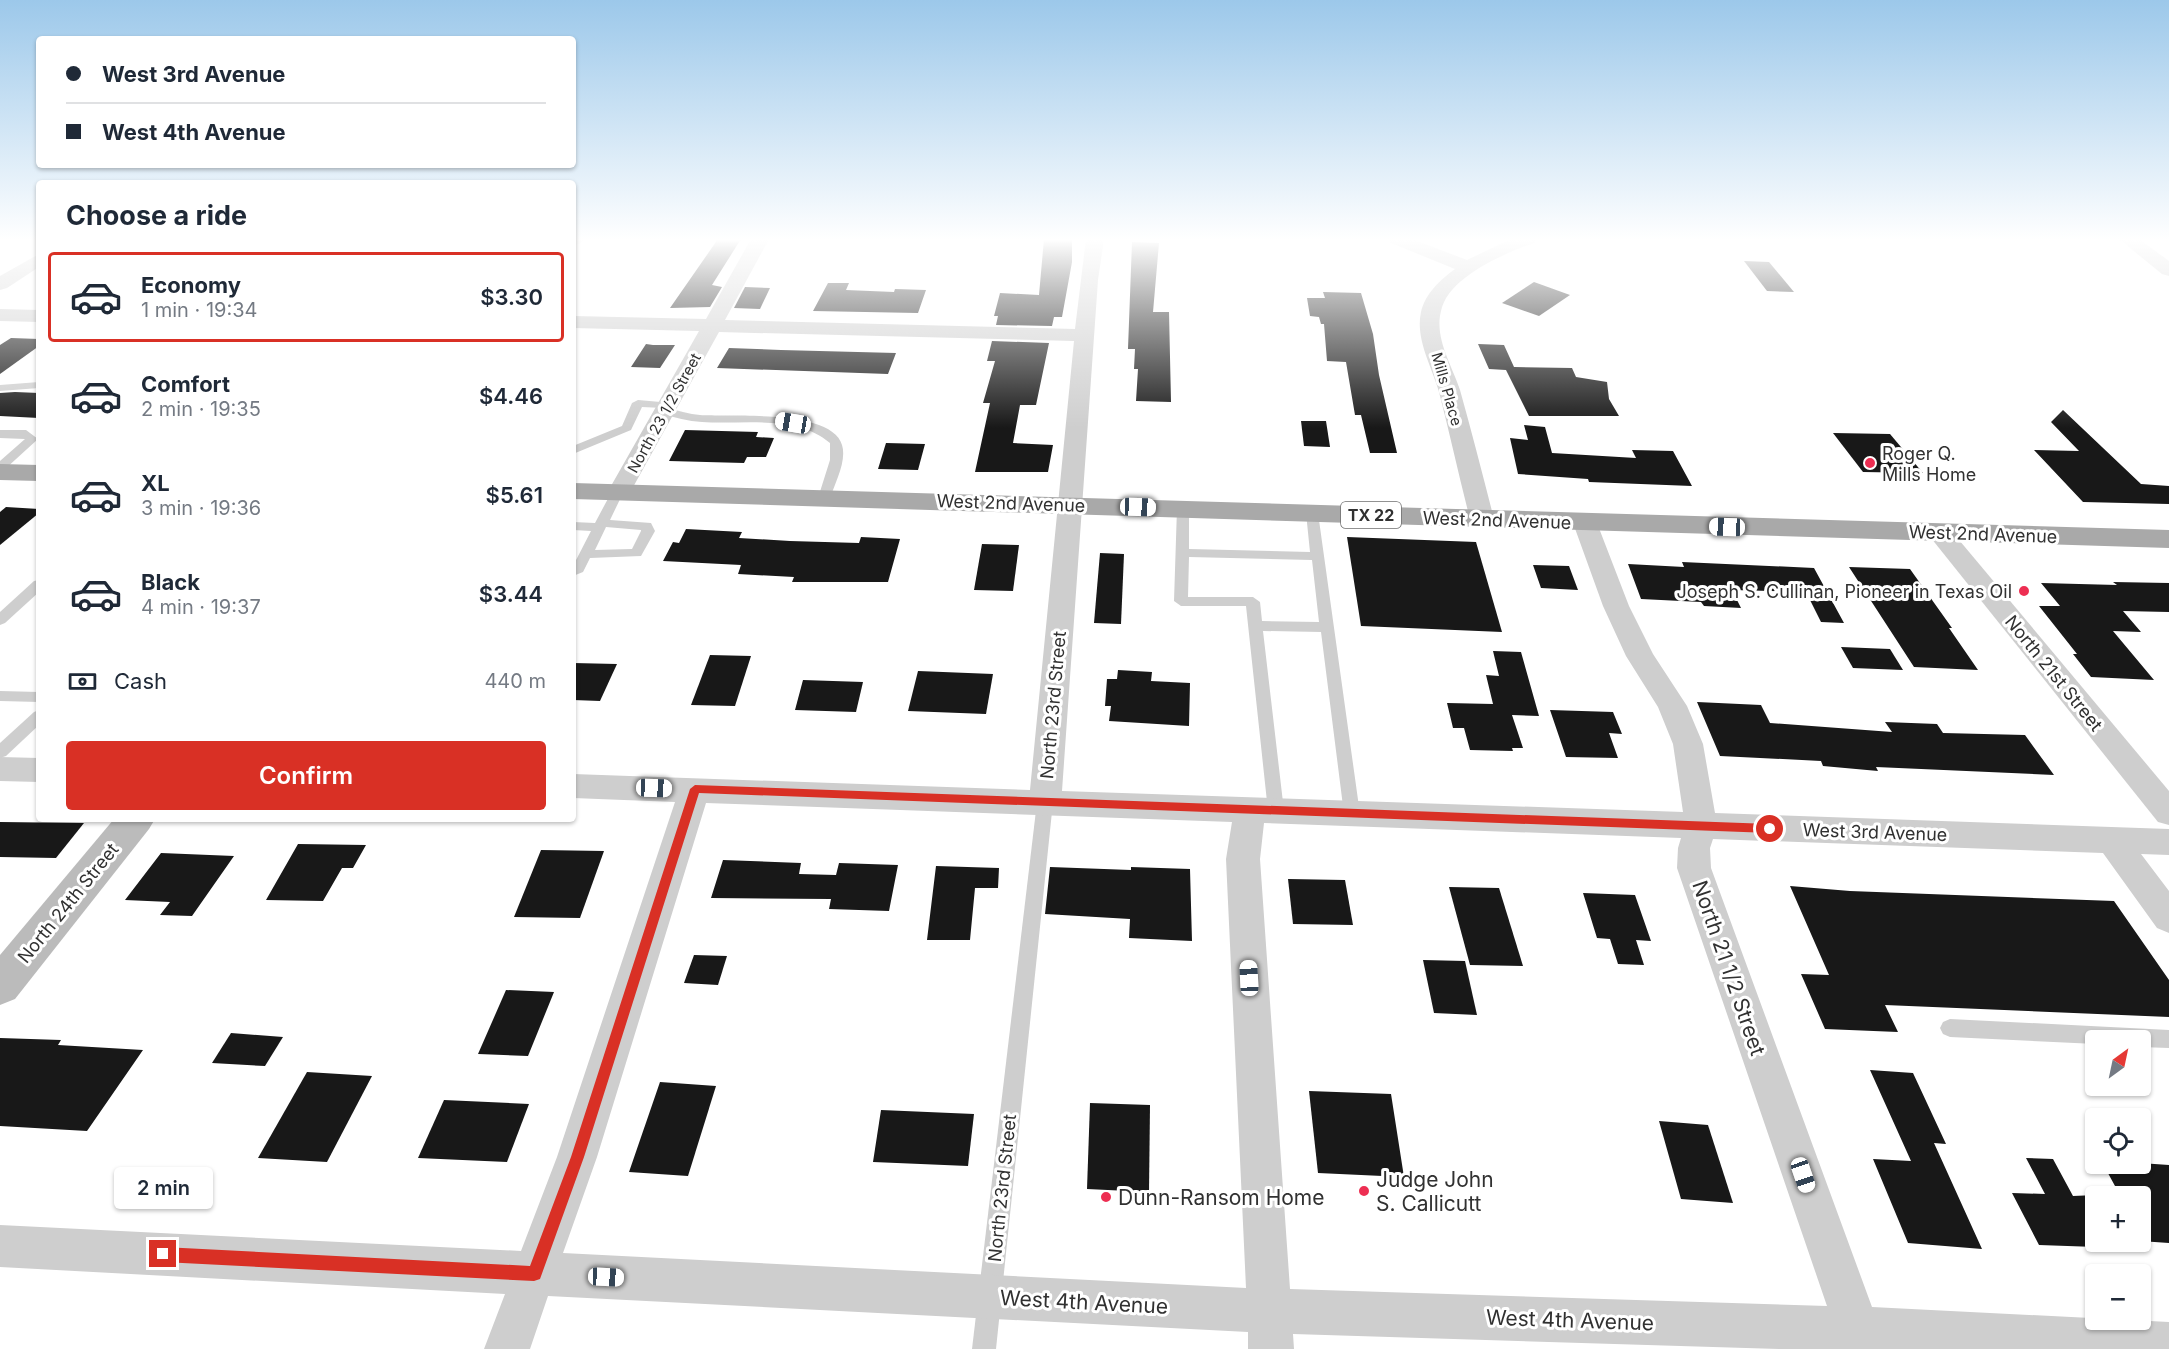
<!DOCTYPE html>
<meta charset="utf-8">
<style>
body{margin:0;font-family:Inter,sans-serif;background:#f2f2f3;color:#1f2937;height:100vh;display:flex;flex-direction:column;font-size:22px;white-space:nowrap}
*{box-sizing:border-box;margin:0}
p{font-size:20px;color:#747a83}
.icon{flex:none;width:33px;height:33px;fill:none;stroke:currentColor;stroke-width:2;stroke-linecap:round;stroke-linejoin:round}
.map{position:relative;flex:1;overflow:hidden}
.drawer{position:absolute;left:36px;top:180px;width:540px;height:642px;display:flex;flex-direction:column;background:#fff;border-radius:6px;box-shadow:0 2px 4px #0004}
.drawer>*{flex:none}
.guide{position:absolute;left:36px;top:36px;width:540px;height:132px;border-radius:6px;box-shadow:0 2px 4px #0004;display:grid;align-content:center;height:132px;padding:0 30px;background:#fff}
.needle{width:39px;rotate:33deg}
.tools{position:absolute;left:2085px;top:1030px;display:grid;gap:12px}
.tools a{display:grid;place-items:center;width:66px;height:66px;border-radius:6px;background:#fff;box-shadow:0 2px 4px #0004;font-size:30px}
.end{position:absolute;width:27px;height:27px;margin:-14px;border:8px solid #d93025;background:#fff;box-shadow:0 0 0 3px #fff}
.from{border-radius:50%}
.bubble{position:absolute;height:42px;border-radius:6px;background:#fff;box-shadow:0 2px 4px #0004;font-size:20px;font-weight:600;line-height:42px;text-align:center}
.car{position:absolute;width:18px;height:36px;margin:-18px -9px;border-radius:8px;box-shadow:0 0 4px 2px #0007;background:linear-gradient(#fff 24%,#345 0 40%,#fff 0 76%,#345 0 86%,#fff 0)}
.guide b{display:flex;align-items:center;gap:21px;height:57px;font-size:22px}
.guide b+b{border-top:2px solid #e0e1e3}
.guide i{width:15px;height:15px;background:#1f2937}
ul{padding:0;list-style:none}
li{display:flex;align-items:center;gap:18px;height:90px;margin:0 12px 9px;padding:0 18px;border:3px solid transparent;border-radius:6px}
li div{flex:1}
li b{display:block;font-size:22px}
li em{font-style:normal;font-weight:600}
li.on{border-color:#d93025}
li>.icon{width:54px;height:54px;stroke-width:1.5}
h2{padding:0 30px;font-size:27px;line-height:72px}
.pay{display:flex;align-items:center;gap:15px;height:66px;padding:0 30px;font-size:22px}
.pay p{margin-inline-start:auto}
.primary-button{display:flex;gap:12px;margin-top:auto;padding:12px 30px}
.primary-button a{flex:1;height:69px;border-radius:6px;background:#d93025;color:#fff;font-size:24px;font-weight:600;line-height:69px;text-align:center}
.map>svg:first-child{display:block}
.building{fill:#181818}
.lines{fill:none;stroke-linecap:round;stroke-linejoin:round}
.lane{fill:#cecece;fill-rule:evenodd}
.street{fill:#cecece;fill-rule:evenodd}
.secondary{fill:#bbb;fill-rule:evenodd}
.primary{fill:#a9a9a9;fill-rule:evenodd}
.route{fill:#d93025}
.poi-dot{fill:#ed2e52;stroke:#fff;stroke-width:2}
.labels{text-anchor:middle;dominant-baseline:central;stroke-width:6;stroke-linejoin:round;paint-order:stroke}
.far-street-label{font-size:15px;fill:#313131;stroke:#fff}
.shield{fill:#fff;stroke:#6f6f6f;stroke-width:1.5}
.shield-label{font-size:16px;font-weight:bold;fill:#313131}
.poi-label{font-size:18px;fill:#313131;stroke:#fff;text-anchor:start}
.street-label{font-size:18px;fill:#313131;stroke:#fff}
.near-street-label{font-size:21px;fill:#313131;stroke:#fff}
.near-poi-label{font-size:21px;fill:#313131;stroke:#fff;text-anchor:start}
</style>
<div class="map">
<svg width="2169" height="1349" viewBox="0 0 2169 1349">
<rect width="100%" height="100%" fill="#fff"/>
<g class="building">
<polygon points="718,239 741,239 712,285 722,287 710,307 670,308"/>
<polygon points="1044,239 1072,239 1072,262 1062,317 1054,317 1052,326 996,325 998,316 994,316 1000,293 1039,295"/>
<polygon points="1132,242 1159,243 1153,312 1169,312 1171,402 1136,401 1138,369 1134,369 1135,349 1128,349"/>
<polygon points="1744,261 1769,262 1794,292 1767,291"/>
<polygon points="1534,282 1570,295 1539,316 1502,303"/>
<polygon points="828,283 849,283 846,290 894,292 895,289 926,290 918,313 813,311"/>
<polygon points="745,287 770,288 760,309 734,308"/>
<polygon points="1323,292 1361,293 1373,334 1379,375 1397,453 1370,453 1361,415 1355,415 1346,362 1327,361 1324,324 1321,324 1319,317 1310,316 1307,298 1325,298"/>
<polygon points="11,338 39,339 39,346 0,374 0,345"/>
<polygon points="992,341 1049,343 1036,405 1020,405 1013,443 1053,445 1048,472 975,472 990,403 983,403 995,361 987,361"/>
<polygon points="646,344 653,345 675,345 660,368 631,367"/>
<polygon points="1478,344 1504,345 1514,367 1572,368 1576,377 1607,382 1609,399 1619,416 1529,416 1506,370 1489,369"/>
<polygon points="729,348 781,350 896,353 888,374 717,368"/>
<polygon points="15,392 39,393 39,418 0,416 0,393"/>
<polygon points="2063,410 2141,484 2169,486 2169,504 2083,502 2034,450 2079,451 2051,422"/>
<polygon points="1301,421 1326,421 1330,447 1304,446"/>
<polygon points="1524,425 1545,427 1552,453 1636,458 1632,450 1673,451 1692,486 1589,482 1588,479 1518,474 1510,438 1528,440"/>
<polygon points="685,430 758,432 756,437 774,438 766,457 747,457 744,463 669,461"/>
<polygon points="1833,433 1890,434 1923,473 1863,472"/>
<polygon points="886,443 925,444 918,470 878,469"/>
<polygon points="6,507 39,509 39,513 0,545 0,512"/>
<polygon points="686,529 742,532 739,538 790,541 859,543 861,537 900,539 888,582 792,582 794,577 738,574 741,565 663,561 673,542 679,543"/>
<polygon points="1347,537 1476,542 1502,632 1361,626"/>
<polygon points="982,544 1019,545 1013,591 974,590"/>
<polygon points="1100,553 1124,554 1121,624 1094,623"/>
<polygon points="1682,562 1814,568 1844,623 1821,622 1806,592 1732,590 1741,608 1704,606 1701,602 1641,599 1628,564 1684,567"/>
<polygon points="1533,565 1569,566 1578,590 1541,588"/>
<polygon points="1849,567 1910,569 1952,628 1949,628 1978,670 1914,667"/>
<polygon points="2113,582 2169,583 2169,612 2123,611 2141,632 2113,631 2154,680 2091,677 2073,654 2077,654 2039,606 2060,606 2041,583 2117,585"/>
<polygon points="1841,647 1890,649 1903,670 1853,668"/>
<polygon points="1493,651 1521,652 1539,716 1512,715 1523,748 1512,748 1513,751 1470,750 1464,728 1453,728 1447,703 1493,704 1486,675 1499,676"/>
<polygon points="710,655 751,656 735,706 691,705"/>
<polygon points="573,663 617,664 600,701 573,700"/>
<polygon points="1118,670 1152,672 1151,681 1190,683 1189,726 1109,721 1111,706 1105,706 1107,679 1117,679"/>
<polygon points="918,671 993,674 986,714 908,711"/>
<polygon points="803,680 863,682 856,712 795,710"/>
<polygon points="1697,702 1761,705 1770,723 1892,732 1885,722 1937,724 1943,733 2025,735 2054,775 1876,767 1878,771 1823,766 1821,761 1720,756"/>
<polygon points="1550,710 1613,712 1622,734 1609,733 1618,758 1566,757"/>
<polygon points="0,822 84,823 56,858 0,857"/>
<polygon points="298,844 366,845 353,868 342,868 323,901 266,900"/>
<polygon points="541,850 604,851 580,918 514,917"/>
<polygon points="161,853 234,856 192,916 160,915 170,902 125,900"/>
<polygon points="723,860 801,863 799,874 836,875 839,863 898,865 889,911 829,909 831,899 711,898"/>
<polygon points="936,866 999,868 998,888 975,888 970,940 927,940"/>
<polygon points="1050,867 1131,870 1131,867 1190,869 1192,941 1129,938 1130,919 1045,914"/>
<polygon points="1288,879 1345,880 1353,925 1293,924"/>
<polygon points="1790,886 1850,891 2114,901 2169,980 2169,1017 1885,1005 1898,1032 1825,1029 1801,974 1829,975"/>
<polygon points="1449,887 1499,888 1523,966 1470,965"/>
<polygon points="1583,893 1635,895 1651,941 1636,940 1644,965 1618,964 1610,939 1597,938"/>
<polygon points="694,955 727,956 718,985 684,983"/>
<polygon points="1423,960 1465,961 1477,1015 1434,1013"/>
<polygon points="506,990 554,992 528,1056 478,1054"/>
<polygon points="231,1033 283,1037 265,1066 212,1063"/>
<polygon points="0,1038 61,1040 58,1045 143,1050 87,1131 0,1126"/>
<polygon points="1870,1070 1913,1073 1946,1144 1934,1143 1982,1249 1908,1243 1873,1159 1911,1161"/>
<polygon points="307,1072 372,1076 327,1162 258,1158"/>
<polygon points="660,1082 716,1086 688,1176 629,1172"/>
<polygon points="1309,1091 1391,1094 1404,1177 1318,1173"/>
<polygon points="444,1100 529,1104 507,1162 418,1158"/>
<polygon points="1090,1103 1150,1105 1149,1192 1087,1189"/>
<polygon points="881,1110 974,1114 968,1166 873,1162"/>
<polygon points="1659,1121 1708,1125 1733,1203 1681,1199"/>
<polygon points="2026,1158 2053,1159 2073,1196 2096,1195 2096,1247 2039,1245 2012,1193 2045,1194"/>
<polygon points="2140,1163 2169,1165 2169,1243 2140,1241 2140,1197 2121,1197 2103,1164"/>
</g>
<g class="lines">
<g class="lane">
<polygon points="39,382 39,388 0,391 0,385"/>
<path d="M638 400 672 403 674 405 668 408C679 411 689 414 700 415 729 417 833 409 842 445 847 461 835 483 830 498L824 502 818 498 830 460V443C796 414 743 425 702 422 688 421 675 418 661 413L659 411 663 408 642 407 631 430 573 454V446L622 426 632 403Z"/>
<polygon points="0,430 26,430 38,439 4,470 0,471 0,461 25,439 0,438"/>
<path d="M617 489 623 493 610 520 651 523 655 531 641 556 590 558 583 572 573 576V566L591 531 573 530V522L595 523 611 493ZM606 527 641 530V531L632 549 595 550Z"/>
<path d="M1183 504 1189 508V549L1310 552 1306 513 1312 509 1318 513 1360 814 1358 819 1352 821 1346 819 1344 814 1321 632 1263 631 1284 811 1282 816 1276 818 1270 816 1268 811 1246 606H1181L1174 601 1177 508ZM1189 557 1312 560 1319 622 1262 621 1260 602 1253 597H1188Z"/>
<polygon points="39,580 39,592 5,623 0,625 0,612 34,581"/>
<polygon points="0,691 39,692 39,702 0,701"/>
<polygon points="39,710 39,725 6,756 0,758 0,743 34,712"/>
<polygon points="1045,796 1051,797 1053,802 996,1349 972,1349 1037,802 1039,797"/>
<polygon points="1950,1019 2169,1030 2169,1048 2140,1047 2140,1041 2096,1041 2096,1044 1950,1037 1943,1034 1940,1028 1943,1022"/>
</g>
<g class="street">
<path d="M751 239H769L725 320 1075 329 1086 239H1104L1098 280 1062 791 1683 812 1673 744 1658 707 1626 656 1603 606 1573 523 1576 518 1585 516 1594 518 1597 523 1629 606 1653 654 1687 706 1703 744 1715 813 2169 829V855L2141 854 2169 891V933L2157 928 2103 853 1713 839 1710 848 1711 868 1872 1307 2169 1322V1349H1779L1293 1334 1294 1349H1248V1332L548 1296 530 1349H484L505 1294 0 1267V1225L521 1251 557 1157 675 802 573 798V774L1030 790 1074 341 719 332 627 498 619 500 611 498 607 493 699 331 573 328V316L706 319ZM706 803 1232 822 1226 859 1246 1288 563 1253 597 1157ZM1264 823 1681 838 1678 848 1677 868 1827 1306 1290 1289 1260 859Z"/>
<path d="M1388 239H1412L1467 260 1511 239H1537L1534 243C1505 253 1448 277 1441 311 1434 338 1452 365 1460 390 1472 433 1483 476 1494 519L1491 524 1482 526 1473 524 1470 519C1459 477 1450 434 1439 392 1432 367 1415 339 1421 312 1425 294 1441 279 1455 269L1391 243Z"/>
<polygon points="2119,239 2139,239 2169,261 2169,276 2162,274"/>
<polygon points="39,254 39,267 7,288 0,290 0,276"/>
<polygon points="0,309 39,310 39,322 0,321"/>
<polygon points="1940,525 1949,528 2169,791 2169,825 2158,822 1931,538 1928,533 1931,528"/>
<polygon points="0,757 39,758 39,782 0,781"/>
</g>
<g class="secondary">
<polygon points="573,239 584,239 581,243 573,245"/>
<polygon points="114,819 155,819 149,829 15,999 0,1005 0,955"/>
</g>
<g class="primary">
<polygon points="0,464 39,465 39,481 0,480"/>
<polygon points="573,483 2169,530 2169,548 573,499"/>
</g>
</g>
<linearGradient id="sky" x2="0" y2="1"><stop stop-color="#9cc8ea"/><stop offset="0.56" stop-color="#fff"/><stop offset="1" stop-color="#fff" stop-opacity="0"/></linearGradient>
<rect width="2169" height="428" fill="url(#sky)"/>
<polygon class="route" points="695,785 1770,824 1775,829 1770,833 699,793 584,1157 540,1279 534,1281 163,1262 157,1259 155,1254 157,1249 163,1247 530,1266 571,1157 690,789"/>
<g class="poi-dot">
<circle cx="1870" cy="463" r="6"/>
<circle cx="2024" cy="591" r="6"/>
<circle cx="1364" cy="1191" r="6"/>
<circle cx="1106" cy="1197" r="6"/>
</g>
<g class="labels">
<g class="far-street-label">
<text transform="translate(1447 389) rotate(74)">Mills Place</text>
<text transform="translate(664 413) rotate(-61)">North 23 1/2 Street</text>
</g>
<rect class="shield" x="1341" y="502" width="60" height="26" rx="4.5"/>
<g class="shield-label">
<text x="1371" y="515">TX 22</text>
</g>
<g class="poi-label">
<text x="1882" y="453">Roger Q.<tspan x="1882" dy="21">Mills Home</tspan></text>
<text x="2012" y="591" text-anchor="end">Joseph S. Cullinan, Pioneer in Texas Oil</text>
</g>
<g class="street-label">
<text transform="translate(1011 503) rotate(2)">West 2nd Avenue</text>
<text transform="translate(1497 520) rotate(2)">West 2nd Avenue</text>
<text transform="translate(1983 534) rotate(2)">West 2nd Avenue</text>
<text transform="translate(2054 673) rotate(51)">North 21st Street</text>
<text transform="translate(1053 705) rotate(-85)">North 23rd Street</text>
<text transform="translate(1875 832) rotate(2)">West 3rd Avenue</text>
<text transform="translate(68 903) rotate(-51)">North 24th Street</text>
<text transform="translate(1002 1188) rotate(-84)">North 23rd Street</text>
</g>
<g class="near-street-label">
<text transform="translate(1729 968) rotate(71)">North 21 1/2 Street</text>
<text transform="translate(1084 1302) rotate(3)">West 4th Avenue</text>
<text transform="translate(1570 1320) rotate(2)">West 4th Avenue</text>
</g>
<g class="near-poi-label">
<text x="1376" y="1179">Judge John<tspan x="1376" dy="24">S. Callicutt</tspan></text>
<text x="1118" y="1197">Dunn-Ransom Home</text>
</g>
</g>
</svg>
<div class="tools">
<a><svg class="needle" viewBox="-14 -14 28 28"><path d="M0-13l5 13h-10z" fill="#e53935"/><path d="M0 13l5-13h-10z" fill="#747a83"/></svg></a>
<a><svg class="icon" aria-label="locate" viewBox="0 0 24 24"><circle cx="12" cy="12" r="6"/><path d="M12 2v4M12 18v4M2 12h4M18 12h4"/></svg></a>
<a>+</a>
<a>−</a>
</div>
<i class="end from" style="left:1770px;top:829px"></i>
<i class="end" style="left:163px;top:1254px"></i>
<div class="bubble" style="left:114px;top:1167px;width:99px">2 min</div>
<i class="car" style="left:793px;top:423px;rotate:280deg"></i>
<i class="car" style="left:1138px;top:507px;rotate:92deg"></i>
<i class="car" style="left:1727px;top:527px;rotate:272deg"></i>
<i class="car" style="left:654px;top:788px;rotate:92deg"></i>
<i class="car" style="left:1249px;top:978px;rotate:357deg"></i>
<i class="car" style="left:1803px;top:1175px;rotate:161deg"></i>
<i class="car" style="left:606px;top:1277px;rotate:93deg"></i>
<div class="guide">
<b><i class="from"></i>West 3rd Avenue</b>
<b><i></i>West 4th Avenue</b>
</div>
<section class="drawer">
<h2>Choose a ride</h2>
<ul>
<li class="on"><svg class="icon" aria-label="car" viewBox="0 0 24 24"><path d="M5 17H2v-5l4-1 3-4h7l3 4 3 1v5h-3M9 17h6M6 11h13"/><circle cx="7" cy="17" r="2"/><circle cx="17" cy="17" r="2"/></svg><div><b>Economy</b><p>1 min · 19:34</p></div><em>$3.30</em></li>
<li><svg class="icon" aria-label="car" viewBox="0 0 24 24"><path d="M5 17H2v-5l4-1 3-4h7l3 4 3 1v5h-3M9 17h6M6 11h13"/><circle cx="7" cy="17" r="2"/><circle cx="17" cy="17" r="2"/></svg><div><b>Comfort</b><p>2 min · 19:35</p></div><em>$4.46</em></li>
<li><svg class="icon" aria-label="car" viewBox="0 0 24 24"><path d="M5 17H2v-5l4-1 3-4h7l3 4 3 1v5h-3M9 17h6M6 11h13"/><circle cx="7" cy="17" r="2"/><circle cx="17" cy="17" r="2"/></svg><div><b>XL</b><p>3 min · 19:36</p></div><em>$5.61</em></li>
<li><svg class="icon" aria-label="car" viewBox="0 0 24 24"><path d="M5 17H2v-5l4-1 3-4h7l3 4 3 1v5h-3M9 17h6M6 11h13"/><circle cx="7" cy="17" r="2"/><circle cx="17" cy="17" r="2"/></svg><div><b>Black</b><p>4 min · 19:37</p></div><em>$3.44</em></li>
</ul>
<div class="pay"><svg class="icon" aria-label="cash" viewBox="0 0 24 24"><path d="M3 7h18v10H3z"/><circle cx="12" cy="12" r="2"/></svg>Cash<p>440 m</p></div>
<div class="primary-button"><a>Confirm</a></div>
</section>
</div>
